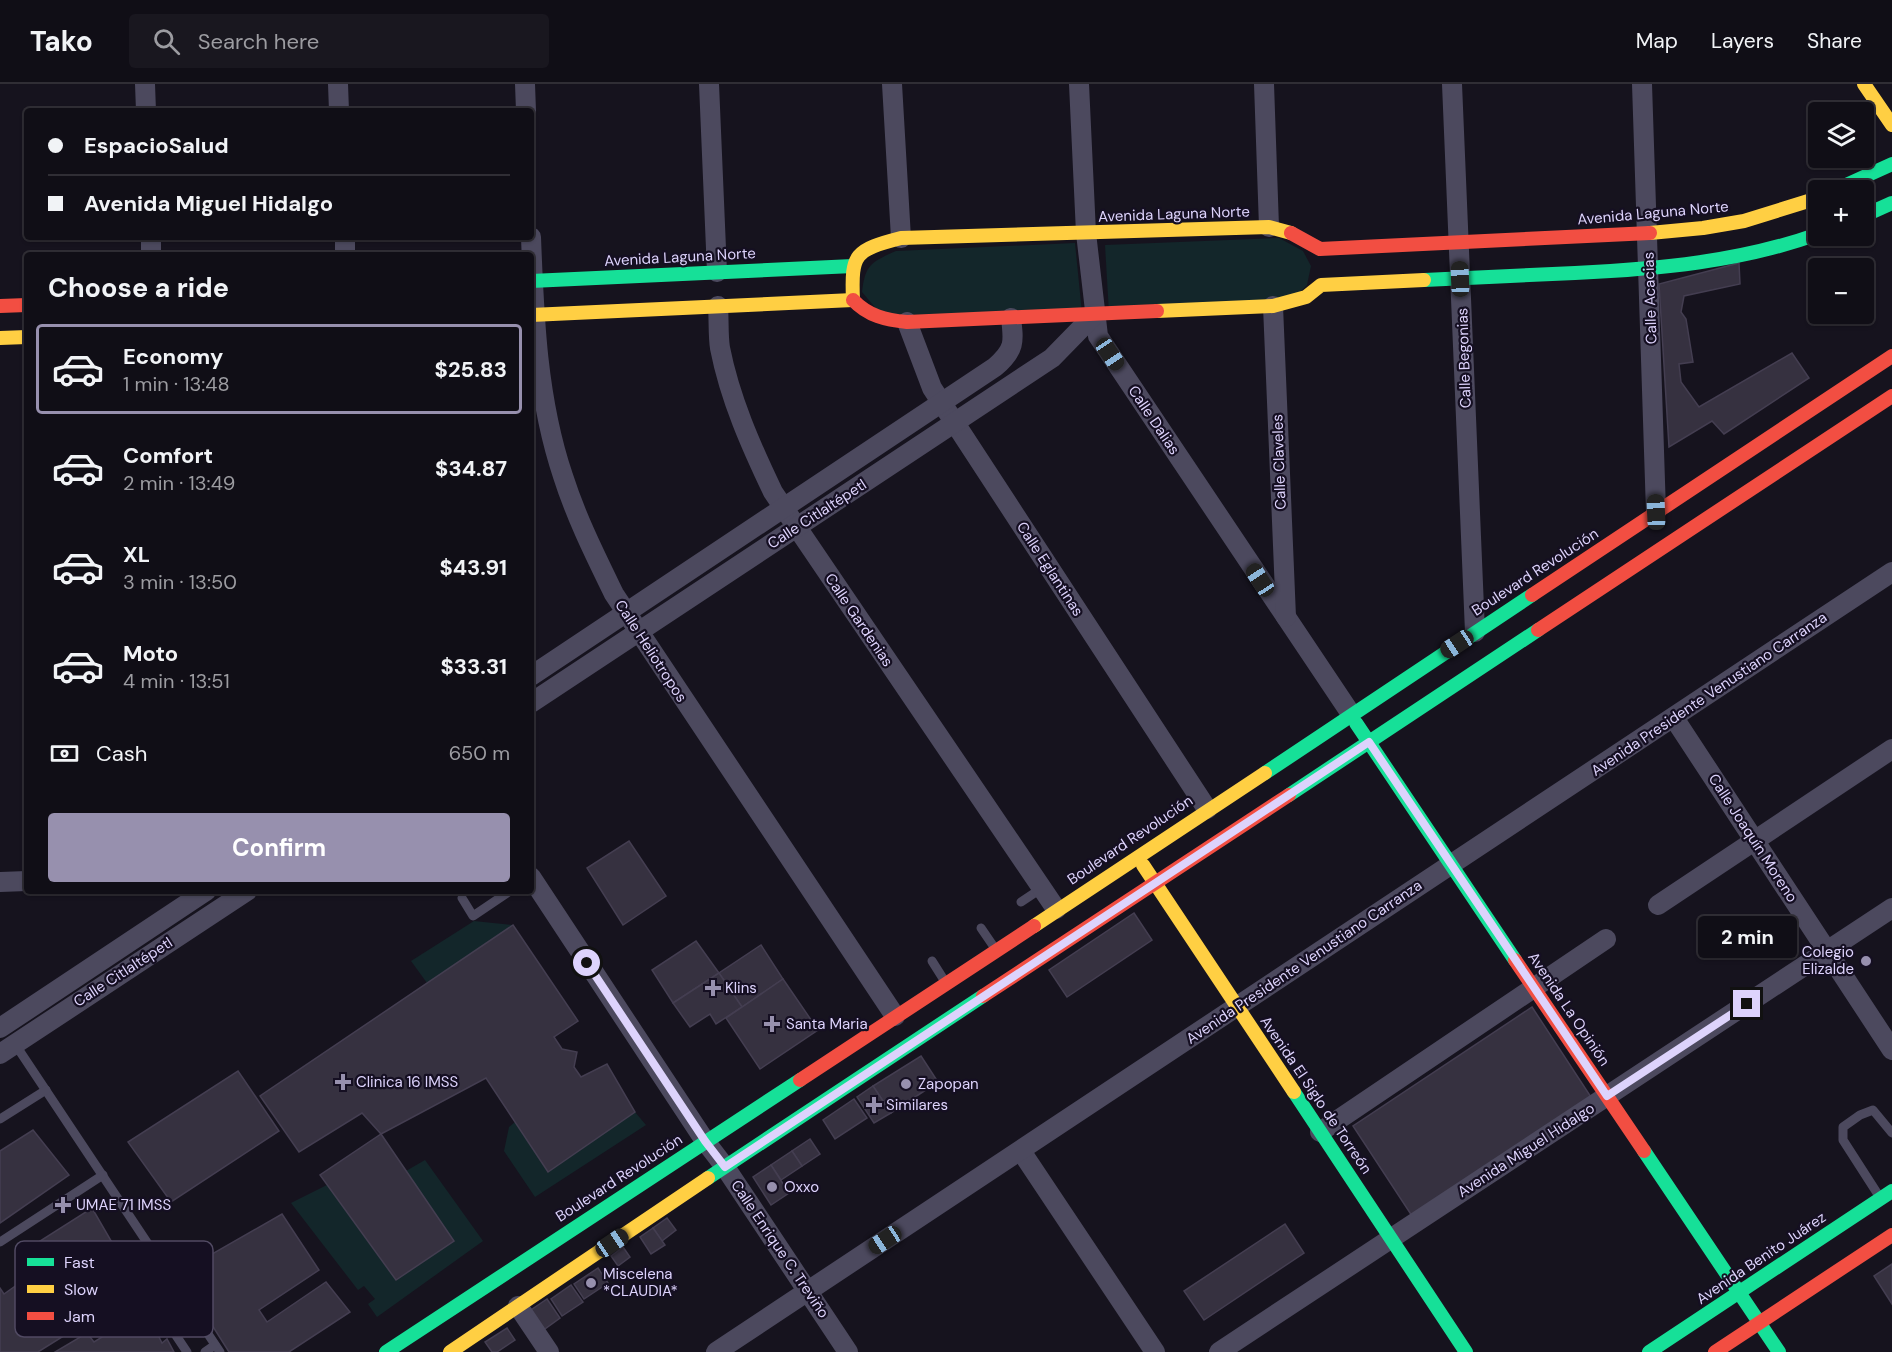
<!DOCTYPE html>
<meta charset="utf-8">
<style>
body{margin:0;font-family:"DM Sans",sans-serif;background:#19171f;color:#f1f3f6;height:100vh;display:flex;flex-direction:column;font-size:22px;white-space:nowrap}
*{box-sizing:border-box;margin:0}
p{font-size:20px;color:#9c9ca1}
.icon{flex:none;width:33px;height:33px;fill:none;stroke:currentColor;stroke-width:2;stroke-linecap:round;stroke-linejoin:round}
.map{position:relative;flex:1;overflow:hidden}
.drawer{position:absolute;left:24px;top:168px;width:510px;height:642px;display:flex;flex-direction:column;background:#100e16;border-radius:6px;box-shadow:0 2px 4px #0004,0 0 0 2px #302e35}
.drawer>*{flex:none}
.guide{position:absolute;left:24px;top:24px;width:510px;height:132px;border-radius:6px;box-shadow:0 2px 4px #0004,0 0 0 2px #302e35;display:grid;align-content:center;height:132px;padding:0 24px;background:#100e16}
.fabs{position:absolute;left:1808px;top:18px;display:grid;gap:12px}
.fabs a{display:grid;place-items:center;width:66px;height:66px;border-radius:6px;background:#100e16;box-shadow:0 2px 4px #0004,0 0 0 2px #302e35;font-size:30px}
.end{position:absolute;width:27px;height:27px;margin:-14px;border:8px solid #ddd3fc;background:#111;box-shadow:0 0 0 3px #111}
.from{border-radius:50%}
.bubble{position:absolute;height:42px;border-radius:6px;background:#100e16;box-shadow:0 2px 4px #0004,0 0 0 2px #302e35;font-size:20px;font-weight:700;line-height:42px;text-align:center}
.car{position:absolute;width:18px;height:36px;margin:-18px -9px;border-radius:8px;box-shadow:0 0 4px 2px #0007;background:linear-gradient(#222 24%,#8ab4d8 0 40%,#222 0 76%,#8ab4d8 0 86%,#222 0)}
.guide b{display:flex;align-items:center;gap:21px;height:57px;font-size:22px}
.guide b+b{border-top:2px solid #302e35}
.guide i{width:15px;height:15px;background:#f1f3f6}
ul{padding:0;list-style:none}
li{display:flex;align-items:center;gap:18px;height:90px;margin:0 12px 9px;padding:0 12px;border:3px solid transparent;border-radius:6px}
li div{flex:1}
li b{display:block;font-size:22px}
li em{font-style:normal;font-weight:700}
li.selected{border-color:#9790ae}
li>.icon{width:54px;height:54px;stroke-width:1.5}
h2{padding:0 24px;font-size:27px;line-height:72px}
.pay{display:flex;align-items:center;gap:15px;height:66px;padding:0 24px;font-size:22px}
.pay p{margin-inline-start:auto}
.cta{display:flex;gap:12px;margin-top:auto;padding:12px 24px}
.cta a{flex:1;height:69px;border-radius:6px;background:#9790ae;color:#fff;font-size:24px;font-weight:700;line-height:69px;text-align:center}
header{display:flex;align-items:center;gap:36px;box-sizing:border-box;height:84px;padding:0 30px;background:#100e16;border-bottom:2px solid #302e35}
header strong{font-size:28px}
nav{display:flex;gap:33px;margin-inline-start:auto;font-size:21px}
.search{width:420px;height:54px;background:#19171f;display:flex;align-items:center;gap:15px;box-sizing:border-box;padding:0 21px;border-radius:6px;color:#9c9ca1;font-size:22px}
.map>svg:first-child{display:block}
.green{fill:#13262a}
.building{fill:#363140;stroke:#443e51;stroke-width:1.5}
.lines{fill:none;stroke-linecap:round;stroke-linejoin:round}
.lane{stroke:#4c495e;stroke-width:9}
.street{stroke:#4c495e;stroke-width:20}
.fast{stroke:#16e098;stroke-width:14}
.slow{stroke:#ffcf43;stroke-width:14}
.jam{stroke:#f24e42;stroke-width:14}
.route{stroke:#ddd3fc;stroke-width:8}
.poi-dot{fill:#9790ae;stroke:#150f22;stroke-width:2}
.labels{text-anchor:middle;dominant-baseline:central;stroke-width:4.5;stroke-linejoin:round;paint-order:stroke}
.street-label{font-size:15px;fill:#ddd3fc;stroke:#150f22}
.poi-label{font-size:15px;fill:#ddd3fc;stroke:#150f22;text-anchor:start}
.key{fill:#150f22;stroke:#514a63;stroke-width:1.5}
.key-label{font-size:16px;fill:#ddd3fc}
</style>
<header>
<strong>Tako</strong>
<div class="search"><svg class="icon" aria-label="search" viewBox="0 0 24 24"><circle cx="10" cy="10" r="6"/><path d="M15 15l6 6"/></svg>Search here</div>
<nav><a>Map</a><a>Layers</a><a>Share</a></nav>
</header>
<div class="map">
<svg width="1892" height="1268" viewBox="0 0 1892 1268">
<rect width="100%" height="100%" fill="#16131e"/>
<g class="green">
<polygon points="1279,154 1303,167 1311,182 1307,201 1295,213 1109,229 1105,161"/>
<path d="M1075 159 1082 229 884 234 862 208C865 181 871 178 896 167Z"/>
<polygon points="474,837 513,841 427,899 411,877"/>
<polygon points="635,1028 646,1041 535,1113 504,1067 509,1043 515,1038 548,1088"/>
<polygon points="425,1076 483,1157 377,1233 368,1220 375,1215 364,1202 358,1206 291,1119 327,1101 396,1196 454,1157 406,1087"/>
</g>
<g class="building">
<polygon points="1739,179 1740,200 1684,212 1681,228 1686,235 1693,278 1679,280 1681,298 1699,323 1792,269 1809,294 1724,350 1712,337 1669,363 1659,200"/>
<polygon points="629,757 666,812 623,841 587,784"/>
<polygon points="1134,829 1152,856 1067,913 1049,886"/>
<polygon points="513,841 578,937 554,953 562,965 577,968 574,983 581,993 607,980 635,1028 548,1088 486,994 381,1050 362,1029 299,1068 260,1012"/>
<polygon points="696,857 719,889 673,919 652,886"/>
<polygon points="761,861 783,895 742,923 719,889"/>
<polygon points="719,889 742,923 716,940 710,930 690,943 673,919"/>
<polygon points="783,895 818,946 760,985 726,934"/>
<polygon points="1532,923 1591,1013 1412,1132 1353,1042"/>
<polygon points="921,972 938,998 891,1029 873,1002"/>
<polygon points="238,987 279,1047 171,1118 128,1058"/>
<polygon points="873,1002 891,1029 874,1039 857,1013"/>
<polygon points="854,1015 867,1034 835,1055 823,1036"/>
<polygon points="33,1046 69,1091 0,1139 0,1067"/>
<polygon points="381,1050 454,1157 396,1196 320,1091"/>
<polygon points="810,1055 820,1070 802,1082 792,1067"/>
<polygon points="792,1067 802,1082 781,1096 771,1081"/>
<polygon points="771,1081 789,1109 771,1121 753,1093"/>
<polygon points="92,1124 139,1205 38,1268 0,1268 0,1204 4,1210 38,1186 29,1164"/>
<polygon points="282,1130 319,1186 259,1226 267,1238 326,1198 350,1228 289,1268 229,1268 179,1189"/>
<polygon points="667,1134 676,1146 662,1157 653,1144"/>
<polygon points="1285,1140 1304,1169 1204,1236 1184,1207"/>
<polygon points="653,1144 665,1161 651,1170 640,1153"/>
<polygon points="623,1163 630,1173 618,1182 611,1172"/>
<polygon points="1892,1180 1892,1220 1874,1192"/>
<polygon points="598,1184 608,1199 584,1215 574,1200"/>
<polygon points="571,1201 583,1218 562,1232 551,1215"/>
<polygon points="547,1215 560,1234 538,1250 525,1230"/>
<polygon points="140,1230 149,1245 154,1243 162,1259 167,1255 174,1268 55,1268 87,1249 94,1258"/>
<polygon points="507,1244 515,1256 497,1268 492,1268 485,1258"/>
</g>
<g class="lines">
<g class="lane">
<polyline points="462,814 473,832 510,807"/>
<polyline points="1021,818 1042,804"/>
<polyline points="981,844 994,863"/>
<polyline points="932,877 944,896"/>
<polyline points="15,960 220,1268"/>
<polyline points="0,1035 46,1006"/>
<polyline points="1879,1112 1843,1056 1843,1043 1860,1031 1873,1026 1892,1049"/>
<polyline points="0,1158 103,1091"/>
<polyline points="121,1169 187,1268"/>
<polyline points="205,1268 215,1261"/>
</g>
<g class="street">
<polyline points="145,0 146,27"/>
<polyline points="338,0 339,27"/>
<polyline points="525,0 526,27"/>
<polyline points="709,0 717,188"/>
<polyline points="892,0 901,154"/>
<polyline points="1079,0 1086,149 1098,252 1351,630"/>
<polyline points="1264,0 1269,143"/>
<polyline points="1452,0 1475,548"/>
<polyline points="1642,0 1656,428"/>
<polyline points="151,153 151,171"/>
<polyline points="345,153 345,171"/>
<path d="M531 153C534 233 537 315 563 392 576 433 595 471 614 510L895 932"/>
<path d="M718 222C719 236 718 251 720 264 730 315 751 362 773 408L1056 825"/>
<polyline points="1273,222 1286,533"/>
<polyline points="907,238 932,304 1207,725"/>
<path d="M531 592 995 283C1015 266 1014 258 1011 234"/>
<polyline points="531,619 1052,274 1095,230"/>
<polyline points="1674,634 1892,966"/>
<polyline points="531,793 705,1057 725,1083 848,1268"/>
<polyline points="0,798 27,797"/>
<polyline points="1658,821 1892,665"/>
<polyline points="0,944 206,807"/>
<polyline points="0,970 247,807"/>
<polyline points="1320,1048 1606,855"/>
<polyline points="1021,1067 1155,1268"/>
<polyline points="518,1222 549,1268"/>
<polyline points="716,1268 1892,488"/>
<polyline points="1219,1268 1892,824"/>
</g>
<g class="fast">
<polyline points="1835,106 1892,80"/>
<polyline points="1863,132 1892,119"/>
<path d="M1424 196C1474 194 1525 191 1575 189 1658 185 1739 178 1818 150"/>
<polyline points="531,197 853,182"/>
<polyline points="1356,639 1515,876"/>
<polyline points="1265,689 1532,511"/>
<polyline points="1289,711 1538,546"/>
<polyline points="1294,1008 1466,1268"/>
<polyline points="1644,1067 1779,1268"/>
<polyline points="708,1094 983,912"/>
<polyline points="386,1268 800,996"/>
<polyline points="1649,1268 1892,1107"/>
</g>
<g class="slow">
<polyline points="1864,0 1892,41"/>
<polyline points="1650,149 1703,144 1744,137 1818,114"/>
<path d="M853 216C851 169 855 166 901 154L1269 143 1291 149"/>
<polyline points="1157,227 1273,222 1306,213 1321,201 1424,196"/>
<polyline points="531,231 853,216"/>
<polyline points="0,254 27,253"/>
<polyline points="1143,781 1294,1008"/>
<polyline points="1034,842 1265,689"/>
<polyline points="450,1268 708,1094"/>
</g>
<g class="jam">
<polyline points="1291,149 1320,165 1650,149"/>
<path d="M853 216C868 232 886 236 907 238L1157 227"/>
<polyline points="0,222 27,221"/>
<polyline points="1532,511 1892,272"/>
<polyline points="1538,546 1892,312"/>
<polyline points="1515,876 1644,1067"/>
<polyline points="983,912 1289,711"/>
<polyline points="800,996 1034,842"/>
<polyline points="1715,1268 1892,1151"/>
</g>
</g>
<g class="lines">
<polyline class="route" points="587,879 705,1057 725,1083 1369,658 1607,1012 1747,920"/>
</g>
<g class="poi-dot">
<circle cx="1866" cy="877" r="6"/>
<path d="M710 895h6v6h6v6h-6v6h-6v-6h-6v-6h6z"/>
<path d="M769 931h6v6h6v6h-6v6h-6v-6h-6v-6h6z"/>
<path d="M340 989h6v6h6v6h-6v6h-6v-6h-6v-6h6z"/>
<circle cx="906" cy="1000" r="6"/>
<path d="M871 1012h6v6h6v6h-6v6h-6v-6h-6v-6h6z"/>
<circle cx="772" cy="1103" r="6"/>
<path d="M60 1112h6v6h6v6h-6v6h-6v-6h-6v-6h6z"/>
<circle cx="591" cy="1199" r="6"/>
</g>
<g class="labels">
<g class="street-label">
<text transform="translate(1653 129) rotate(-5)">Avenida Laguna Norte</text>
<text transform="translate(1174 130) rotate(-2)">Avenida Laguna Norte</text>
<text transform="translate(680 173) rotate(-3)">Avenida Laguna Norte</text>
<text transform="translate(1650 214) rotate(-92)">Calle Acacias</text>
<text transform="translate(1464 274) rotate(-92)">Calle Begonias</text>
<text transform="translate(1154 336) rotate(56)">Calle Dalias</text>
<text transform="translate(1279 378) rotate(-92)">Calle Claveles</text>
<text transform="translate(817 430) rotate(-33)">Calle Citlaltépetl</text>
<text transform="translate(1050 485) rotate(57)">Calle Eglantinas</text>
<text transform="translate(1535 488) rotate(-33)">Boulevard Revolución</text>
<text transform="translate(859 536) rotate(56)">Calle Gardenias</text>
<text transform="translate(651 567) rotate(57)">Calle Heliotropos</text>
<text transform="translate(1709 610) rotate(-34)">Avenida Presidente Venustiano Carranza</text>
<text transform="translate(1753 754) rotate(57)">Calle Joaquín Moreno</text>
<text transform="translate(1130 756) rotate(-34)">Boulevard Revolución</text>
<text transform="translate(1304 878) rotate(-34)">Avenida Presidente Venustiano Carranza</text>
<text transform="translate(123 888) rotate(-33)">Calle Citlaltépetl</text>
<text transform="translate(1569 925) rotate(56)">Avenida La Opinión</text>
<text transform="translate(1316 1011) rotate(56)">Avenida El Siglo de Torreón</text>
<text transform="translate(1526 1066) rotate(-33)">Avenida Miguel Hidalgo</text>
<text transform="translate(619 1094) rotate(-33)">Boulevard Revolución</text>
<text transform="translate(780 1165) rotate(56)">Calle Enrique C. Treviño</text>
<text transform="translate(1761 1174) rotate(-34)">Avenida Benito Juárez</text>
</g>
<g class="poi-label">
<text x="1854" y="868" text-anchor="end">Colegio<tspan x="1854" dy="17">Elizalde</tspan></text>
<text x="725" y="904">Klins</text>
<text x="786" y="940">Santa Maria</text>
<text x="356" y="998">Clinica 16 IMSS</text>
<text x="918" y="1000">Zapopan</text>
<text x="886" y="1021">Similares</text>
<text x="784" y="1103">Oxxo</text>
<text x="76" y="1121">UMAE 71 IMSS</text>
<text x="603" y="1190">Miscelena<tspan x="603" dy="17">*CLAUDIA*</tspan></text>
</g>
</g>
<rect x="15" y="1157" width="198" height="96" rx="9" class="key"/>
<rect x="27" y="1174" width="27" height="8" fill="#16e098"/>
<rect x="27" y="1201" width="27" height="8" fill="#ffcf43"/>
<rect x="27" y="1228" width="27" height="8" fill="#f24e42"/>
<g class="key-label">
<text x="64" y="1184">Fast</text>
<text x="64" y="1211">Slow</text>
<text x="64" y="1238">Jam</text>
</g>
</svg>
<div class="fabs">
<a><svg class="icon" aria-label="layers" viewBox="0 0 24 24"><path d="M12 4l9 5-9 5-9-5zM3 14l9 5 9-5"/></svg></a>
<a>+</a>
<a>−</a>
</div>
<i class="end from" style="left:587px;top:879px"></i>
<i class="end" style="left:1747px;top:920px"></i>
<div class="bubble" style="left:1698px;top:832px;width:99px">2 min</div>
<i class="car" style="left:1460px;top:195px;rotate:358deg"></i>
<i class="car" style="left:1110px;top:270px;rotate:146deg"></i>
<i class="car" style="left:1656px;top:428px;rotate:358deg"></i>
<i class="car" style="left:1260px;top:496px;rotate:327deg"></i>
<i class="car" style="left:1457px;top:560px;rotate:237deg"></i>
<i class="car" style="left:885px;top:1156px;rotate:237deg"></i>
<i class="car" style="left:612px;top:1159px;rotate:56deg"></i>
<div class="guide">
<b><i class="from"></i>EspacioSalud</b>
<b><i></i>Avenida Miguel Hidalgo</b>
</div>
<section class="drawer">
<h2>Choose a ride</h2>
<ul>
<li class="selected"><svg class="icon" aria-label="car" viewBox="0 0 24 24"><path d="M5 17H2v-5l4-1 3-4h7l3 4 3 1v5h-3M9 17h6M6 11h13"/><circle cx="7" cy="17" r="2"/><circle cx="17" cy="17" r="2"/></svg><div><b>Economy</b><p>1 min · 13:48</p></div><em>$25.83</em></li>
<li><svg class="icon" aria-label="car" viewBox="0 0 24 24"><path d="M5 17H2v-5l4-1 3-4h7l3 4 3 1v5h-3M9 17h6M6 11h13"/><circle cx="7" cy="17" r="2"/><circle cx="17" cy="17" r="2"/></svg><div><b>Comfort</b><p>2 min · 13:49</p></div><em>$34.87</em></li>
<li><svg class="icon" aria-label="car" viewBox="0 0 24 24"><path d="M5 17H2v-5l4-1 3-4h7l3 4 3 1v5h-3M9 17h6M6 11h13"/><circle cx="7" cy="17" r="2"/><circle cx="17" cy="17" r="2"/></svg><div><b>XL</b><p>3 min · 13:50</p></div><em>$43.91</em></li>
<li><svg class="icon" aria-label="car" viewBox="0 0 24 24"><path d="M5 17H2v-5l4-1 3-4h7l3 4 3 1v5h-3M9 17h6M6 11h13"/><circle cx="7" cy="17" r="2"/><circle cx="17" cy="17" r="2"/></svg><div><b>Moto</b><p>4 min · 13:51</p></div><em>$33.31</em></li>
</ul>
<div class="pay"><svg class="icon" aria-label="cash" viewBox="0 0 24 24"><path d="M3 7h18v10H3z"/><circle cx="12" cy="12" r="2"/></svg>Cash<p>650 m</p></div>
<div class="cta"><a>Confirm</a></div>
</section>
</div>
